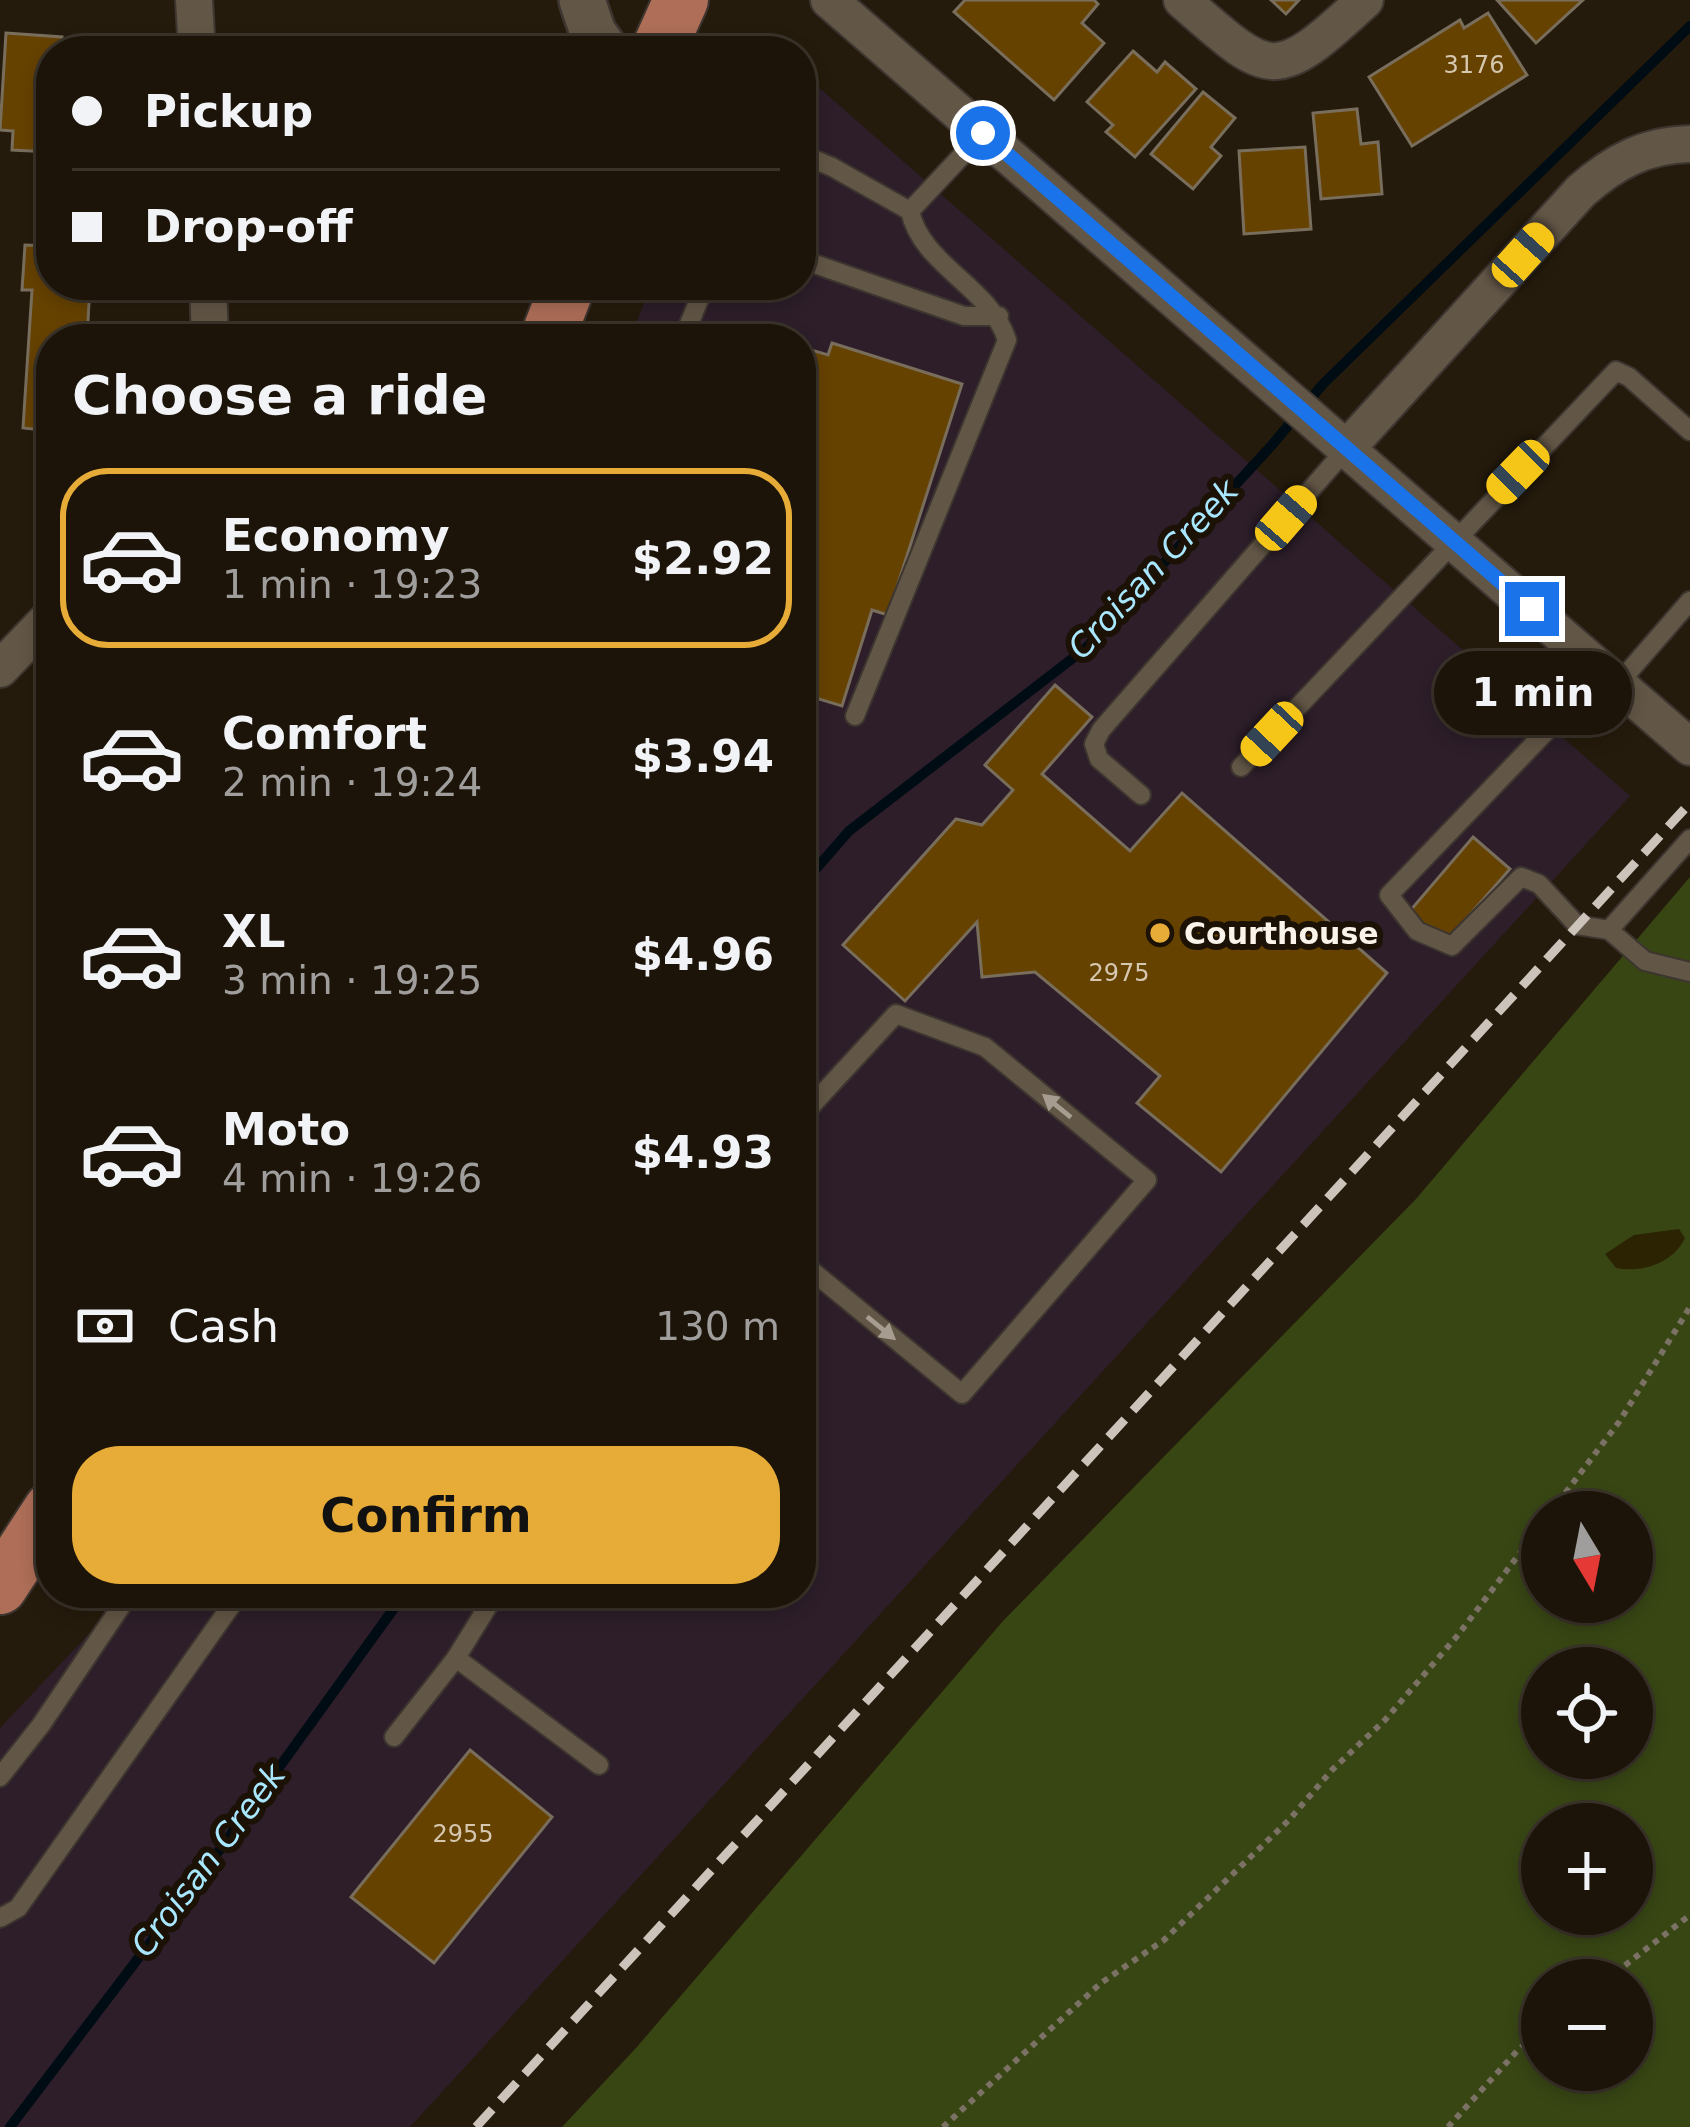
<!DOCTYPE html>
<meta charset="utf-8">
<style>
body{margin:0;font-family:"DejaVu Sans",sans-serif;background:#251d12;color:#f1f3f6;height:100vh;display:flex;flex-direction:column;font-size:45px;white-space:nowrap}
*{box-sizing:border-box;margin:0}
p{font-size:39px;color:#a09e9c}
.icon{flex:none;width:66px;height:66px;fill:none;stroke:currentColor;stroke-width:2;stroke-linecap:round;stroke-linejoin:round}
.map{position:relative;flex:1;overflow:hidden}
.side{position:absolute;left:36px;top:324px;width:780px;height:1284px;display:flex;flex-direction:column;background:#1c1409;border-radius:48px;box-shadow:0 6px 18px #0003,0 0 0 3px #3a332a}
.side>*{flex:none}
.banner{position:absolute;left:36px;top:36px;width:780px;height:264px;border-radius:48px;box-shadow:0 6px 18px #0003,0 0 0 3px #3a332a;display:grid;align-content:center;height:264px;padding:0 36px;background:#1c1409}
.needle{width:78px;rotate:170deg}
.fabs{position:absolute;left:1521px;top:1491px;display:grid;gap:24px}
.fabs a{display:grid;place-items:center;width:132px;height:132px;border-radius:50%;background:#1c1409;box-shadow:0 6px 18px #0003,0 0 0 3px #3a332a;font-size:60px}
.end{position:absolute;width:54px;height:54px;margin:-27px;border:15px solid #1a73e8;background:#fff;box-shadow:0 0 0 6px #fff}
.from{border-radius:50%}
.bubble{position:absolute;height:84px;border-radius:42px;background:#1c1409;box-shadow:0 6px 18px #0003,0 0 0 3px #3a332a;font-size:39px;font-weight:600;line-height:84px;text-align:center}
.car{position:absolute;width:36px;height:72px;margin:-36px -18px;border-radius:15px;box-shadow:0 0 9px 3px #0007;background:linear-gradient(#f5c518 24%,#345 0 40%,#f5c518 0 76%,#345 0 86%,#f5c518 0)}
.banner b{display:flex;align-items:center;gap:42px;height:114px;font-size:45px}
.banner b+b{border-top:3px solid #3a332a}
.banner i{width:30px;height:30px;background:#f1f3f6}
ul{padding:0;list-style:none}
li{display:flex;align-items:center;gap:36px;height:180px;margin:0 24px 18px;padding:0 12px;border:6px solid transparent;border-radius:48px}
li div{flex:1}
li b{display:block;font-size:45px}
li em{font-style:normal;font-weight:600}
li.current{border-color:#e7ac37}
li>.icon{width:108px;height:108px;stroke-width:1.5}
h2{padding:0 36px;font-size:54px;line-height:144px}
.pay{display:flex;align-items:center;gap:30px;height:132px;padding:0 36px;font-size:45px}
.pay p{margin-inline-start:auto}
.primary-button{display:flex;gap:24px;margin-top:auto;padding:24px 36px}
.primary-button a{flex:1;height:138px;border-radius:48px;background:#e7ac37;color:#111;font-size:48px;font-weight:600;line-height:138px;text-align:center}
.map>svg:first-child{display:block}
.commercial{fill:#2d1e2a}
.green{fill:#384614;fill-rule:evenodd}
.sand{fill:#2b2302}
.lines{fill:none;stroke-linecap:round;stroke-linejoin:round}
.stream{stroke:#000c14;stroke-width:10}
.building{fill:#664200;stroke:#796d5c;stroke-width:3}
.service-casing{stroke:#3d352f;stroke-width:22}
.minor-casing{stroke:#3d352f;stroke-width:40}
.tertiary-casing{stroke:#3d352f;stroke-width:50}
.primary-casing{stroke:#3d352f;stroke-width:58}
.path{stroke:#7b7265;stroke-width:6;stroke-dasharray:6 6;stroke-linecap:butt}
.service{stroke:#625646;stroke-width:18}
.minor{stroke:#625646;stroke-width:36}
.tertiary{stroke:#625646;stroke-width:45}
.primary{stroke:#ae6e57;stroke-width:54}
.rail{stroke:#ccc4ba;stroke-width:9;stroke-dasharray:24 12;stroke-linecap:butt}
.oneway{fill:#a69d90}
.route{stroke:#1a73e8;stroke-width:15}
.poi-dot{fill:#e7ac37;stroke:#1b1105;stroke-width:4.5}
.labels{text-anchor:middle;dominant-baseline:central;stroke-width:12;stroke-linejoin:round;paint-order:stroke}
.number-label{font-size:24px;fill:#d5c7b0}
.poi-label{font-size:30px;font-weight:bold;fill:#faf3ea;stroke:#1b1105;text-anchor:start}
.water-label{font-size:33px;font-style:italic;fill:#a8e7fd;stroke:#1b1105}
</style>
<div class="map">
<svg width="1690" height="2127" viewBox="0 0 1690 2127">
<rect width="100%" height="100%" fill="#251b0c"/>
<polygon class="commercial" points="801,72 1630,796 410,2127 0,2127 0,1728 117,1604 122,1593 801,1593 801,339 630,339 651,285 801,285"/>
<path class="green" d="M1690 877V2127H562L636 2048 1003 1621 1416 1199ZM1542 1512H1632V1602H1542ZM1542 1668H1632V1758H1542ZM1542 1824H1632V1914H1542ZM1542 1980H1632V2070H1542Z"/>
<path class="sand" d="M1679 1229 1685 1238C1673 1263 1643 1273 1616 1268L1605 1254 1634 1235Z"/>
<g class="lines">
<g class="stream">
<polyline points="801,886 849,831 1086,648 1272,445 1323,384 1690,26"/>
<polyline points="10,2127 200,1877 405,1593"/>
</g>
</g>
<g class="building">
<polygon points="965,0 1094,0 1098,4 1082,23 1104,43 1054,100 954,12"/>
<polygon points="1271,0 1299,0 1286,14"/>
<polygon points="1497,0 1583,0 1536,43"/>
<polygon points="1488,13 1527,75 1412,146 1369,77 1460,20 1464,28"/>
<polygon points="6,33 62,37 61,51 51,51 51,152 12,150 13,131 0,130"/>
<polygon points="1133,51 1157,72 1165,62 1196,89 1135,157 1106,132 1113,125 1087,102"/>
<polygon points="1203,92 1235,118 1211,147 1221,156 1193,189 1151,154"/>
<polygon points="1357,109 1361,144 1378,142 1382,194 1321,199 1313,113"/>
<polygon points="1305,147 1311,229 1244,234 1239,151"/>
<polygon points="25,245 51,246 51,285 90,285 87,339 51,339 51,457 42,456 43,430 23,428 32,290 22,290"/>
<polygon points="832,343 962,384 888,615 872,610 842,706 816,698 811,714 801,710 801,347 828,355"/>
<polygon points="1055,685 1092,717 1042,774 1130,851 1182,793 1387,973 1221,1172 1137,1103 1160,1076 1035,972 982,977 977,922 905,1001 843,945 956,819 982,825 1013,790 985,765"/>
<polygon points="1473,837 1510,869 1445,943 1409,912"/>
<polygon points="470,1750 552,1817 434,1963 351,1897"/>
</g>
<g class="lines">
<g class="service-casing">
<g id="service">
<polyline points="801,154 832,167 910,211"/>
<polyline points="809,262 964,316 999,316"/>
<polyline points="683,339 705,285"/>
<polyline points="1604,671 1389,895 1417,931 1452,946 1521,877 1539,884 1577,925 1609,930 1645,961 1690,972"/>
<polyline points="1618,684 1690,601"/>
<path d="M855 716 1007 340C990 286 922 266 910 211L983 133"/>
<polyline points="1241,767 1616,371 1629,377 1690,431"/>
<polyline points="1141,795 1099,759 1094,744 1101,730 1348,447"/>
<polyline points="1609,930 1690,839"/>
<polyline points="801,1117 896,1014 985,1047 1147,1180 962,1394 801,1262"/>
<polyline points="456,1658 599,1765"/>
<polyline points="394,1737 456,1658 496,1593"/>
<polyline points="0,1777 41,1725 130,1593"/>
<polyline points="0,1918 18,1908 240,1593"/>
</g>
</g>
<g class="minor-casing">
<g id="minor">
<polyline points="194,0 197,51"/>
<polyline points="829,0 1690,747"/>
<path d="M1182 0C1272 79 1274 84 1365 0"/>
<polyline points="208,285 210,339"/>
<path d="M1348 447 1581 191C1614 162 1645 145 1690 144"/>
<polyline points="0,669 51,616"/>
</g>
</g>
<g class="tertiary-casing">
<polyline id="tertiary" points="582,0 593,33 606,51"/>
</g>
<g class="primary-casing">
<g id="primary">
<polyline points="658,51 681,0"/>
<polyline points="547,339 568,285"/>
<polyline points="0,1587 51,1509"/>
</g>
</g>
<g class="path">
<polyline points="1551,1512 1619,1422 1690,1307"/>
<polyline points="1606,1980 1690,1915"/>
<polyline points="943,2127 1101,1983 1164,1940 1289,1820 1332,1770 1385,1720 1458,1635 1542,1524"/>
<polyline points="1448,2127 1518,2050 1542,2029"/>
</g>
<use href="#service" class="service"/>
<use href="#minor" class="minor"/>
<use href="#tertiary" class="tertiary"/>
<use href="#primary" class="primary"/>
<polyline class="rail" points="476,2127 1690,803"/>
</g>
<defs><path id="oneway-solid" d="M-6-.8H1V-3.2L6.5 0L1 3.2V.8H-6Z" transform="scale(3)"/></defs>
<g class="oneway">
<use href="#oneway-solid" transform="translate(1057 1106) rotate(-141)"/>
<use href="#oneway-solid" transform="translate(881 1328) rotate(39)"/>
</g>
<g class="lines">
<polyline class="route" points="983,133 1532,609"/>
</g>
<circle class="poi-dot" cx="1160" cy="933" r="12"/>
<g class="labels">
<g class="number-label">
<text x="1474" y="65">3176</text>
<text x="1119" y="973">2975</text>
<text x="463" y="1834">2955</text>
</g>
<g class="poi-label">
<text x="1184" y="933">Courthouse</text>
</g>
<g class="water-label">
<text transform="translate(1153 569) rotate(-47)">Croisan Creek</text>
<text transform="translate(208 1860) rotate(-53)">Croisan Creek</text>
</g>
</g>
</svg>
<div class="fabs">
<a><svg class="needle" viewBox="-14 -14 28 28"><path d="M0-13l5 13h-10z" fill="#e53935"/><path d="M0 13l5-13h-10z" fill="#a09e9c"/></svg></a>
<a><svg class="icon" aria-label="locate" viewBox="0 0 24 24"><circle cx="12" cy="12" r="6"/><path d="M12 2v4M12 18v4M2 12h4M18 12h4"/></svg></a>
<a>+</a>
<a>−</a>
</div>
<i class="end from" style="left:983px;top:133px"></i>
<i class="end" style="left:1532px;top:609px"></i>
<div class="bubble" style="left:1434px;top:651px;width:198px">1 min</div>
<i class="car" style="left:1523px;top:255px;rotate:42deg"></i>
<i class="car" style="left:1518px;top:472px;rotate:224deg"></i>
<i class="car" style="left:1286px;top:518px;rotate:41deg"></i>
<i class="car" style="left:1272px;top:734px;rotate:223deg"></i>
<div class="banner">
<b><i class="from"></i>Pickup</b>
<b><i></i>Drop-off</b>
</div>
<section class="side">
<h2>Choose a ride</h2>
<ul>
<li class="current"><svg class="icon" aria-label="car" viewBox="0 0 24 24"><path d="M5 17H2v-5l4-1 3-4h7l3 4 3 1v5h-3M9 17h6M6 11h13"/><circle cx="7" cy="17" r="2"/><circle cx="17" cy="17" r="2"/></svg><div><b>Economy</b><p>1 min · 19:23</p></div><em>$2.92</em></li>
<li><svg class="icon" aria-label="car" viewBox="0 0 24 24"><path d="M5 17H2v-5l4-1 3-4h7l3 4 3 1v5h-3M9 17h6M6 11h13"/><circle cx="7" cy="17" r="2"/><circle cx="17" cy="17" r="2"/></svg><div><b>Comfort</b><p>2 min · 19:24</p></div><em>$3.94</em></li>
<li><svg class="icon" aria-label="car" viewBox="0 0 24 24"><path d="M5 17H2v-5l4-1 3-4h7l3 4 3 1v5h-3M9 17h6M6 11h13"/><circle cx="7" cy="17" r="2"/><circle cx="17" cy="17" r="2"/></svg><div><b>XL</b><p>3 min · 19:25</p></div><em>$4.96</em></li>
<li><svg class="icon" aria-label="car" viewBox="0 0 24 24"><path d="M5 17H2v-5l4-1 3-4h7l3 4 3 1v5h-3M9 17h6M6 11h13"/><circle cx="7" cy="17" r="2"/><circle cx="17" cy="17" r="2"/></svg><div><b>Moto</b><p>4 min · 19:26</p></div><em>$4.93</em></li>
</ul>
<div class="pay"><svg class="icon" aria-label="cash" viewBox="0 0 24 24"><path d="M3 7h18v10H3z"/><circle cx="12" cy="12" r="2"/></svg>Cash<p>130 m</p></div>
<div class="primary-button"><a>Confirm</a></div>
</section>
</div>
